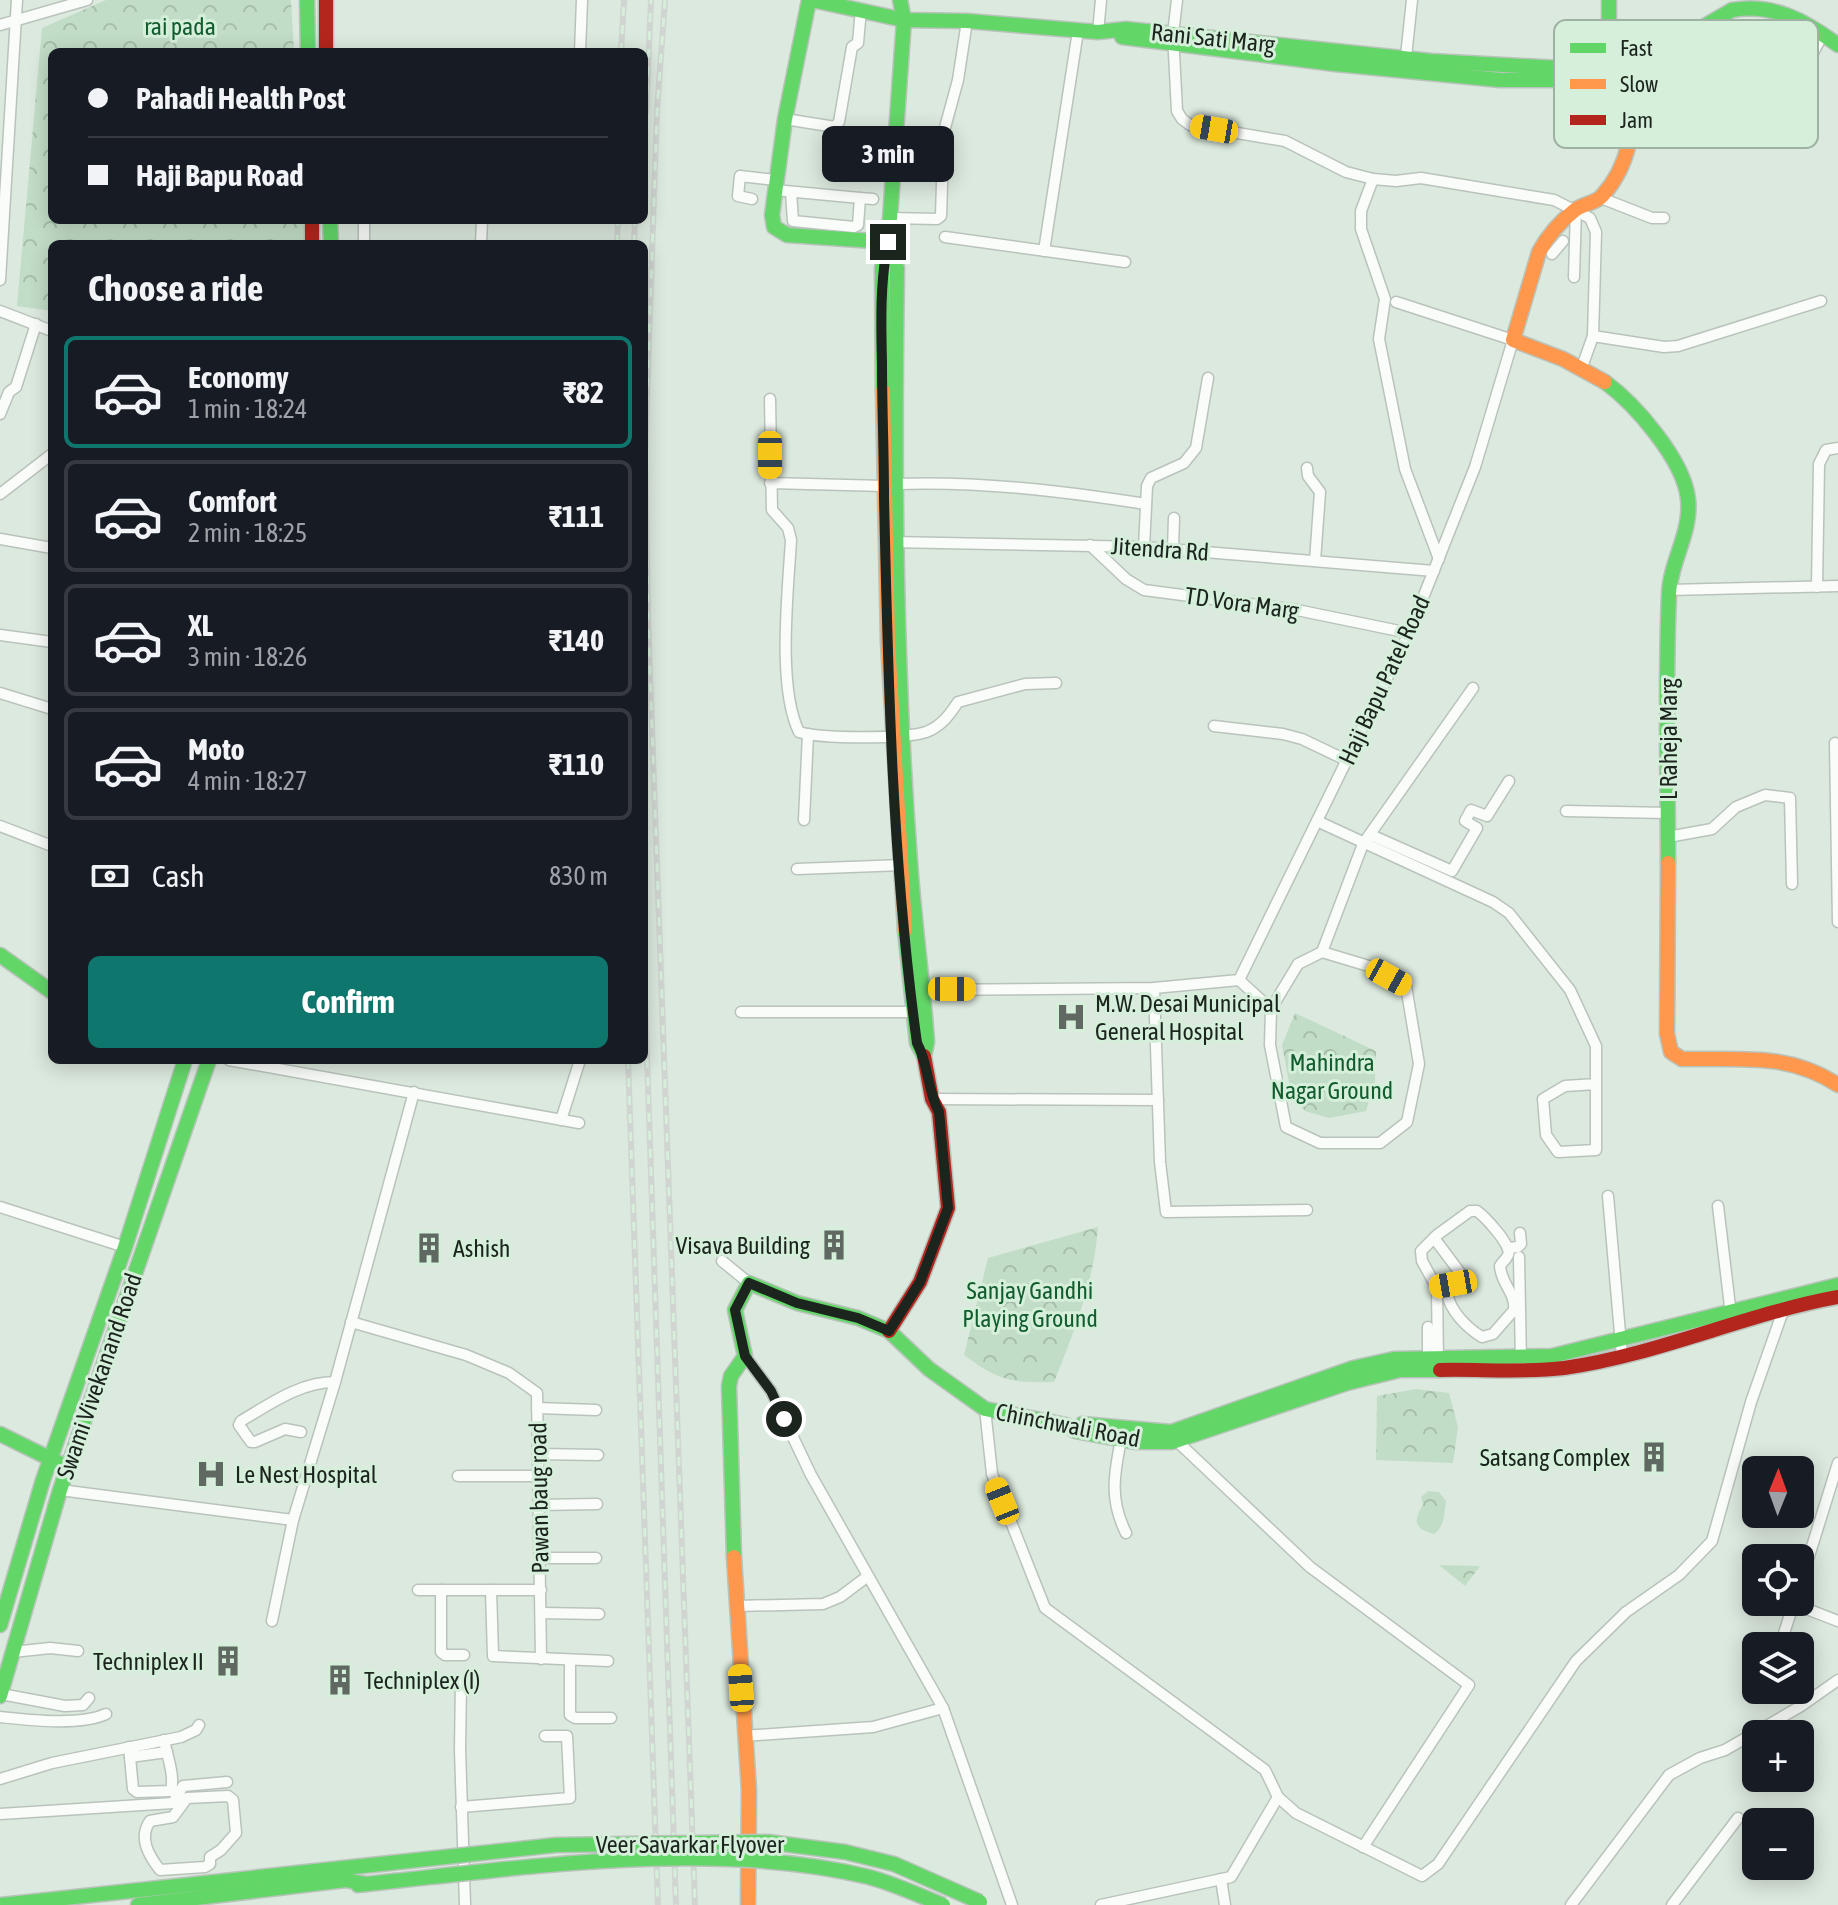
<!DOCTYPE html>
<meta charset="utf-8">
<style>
body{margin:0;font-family:"Asap Condensed",sans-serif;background:#20242c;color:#f1f3f6;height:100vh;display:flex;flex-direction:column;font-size:30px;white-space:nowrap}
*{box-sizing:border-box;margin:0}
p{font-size:26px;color:#9ea1a6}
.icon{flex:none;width:44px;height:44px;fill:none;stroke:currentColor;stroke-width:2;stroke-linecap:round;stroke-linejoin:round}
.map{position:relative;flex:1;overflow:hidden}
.drawer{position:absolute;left:48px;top:240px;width:600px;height:824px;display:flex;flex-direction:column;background:#171b24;border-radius:12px;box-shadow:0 4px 20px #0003}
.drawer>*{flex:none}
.hud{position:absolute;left:48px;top:48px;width:600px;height:176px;border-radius:12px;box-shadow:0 4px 20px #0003;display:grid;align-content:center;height:176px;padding:0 40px;background:#171b24}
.needle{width:52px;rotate:1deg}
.controls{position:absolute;left:1742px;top:1456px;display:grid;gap:16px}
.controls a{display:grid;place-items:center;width:72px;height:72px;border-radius:12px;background:#171b24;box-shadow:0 4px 20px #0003;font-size:40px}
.end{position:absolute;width:36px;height:36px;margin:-18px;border:10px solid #1b241d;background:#fff;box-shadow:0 0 0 4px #fff}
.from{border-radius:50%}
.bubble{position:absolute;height:56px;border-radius:12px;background:#171b24;box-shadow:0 4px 20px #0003;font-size:26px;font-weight:700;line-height:56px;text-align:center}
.car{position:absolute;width:24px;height:48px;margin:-24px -12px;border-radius:10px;box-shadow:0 0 6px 2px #0007;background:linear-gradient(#f5c518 24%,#345 0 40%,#f5c518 0 76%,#345 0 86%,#f5c518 0)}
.hud b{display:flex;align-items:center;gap:28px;height:76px;font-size:30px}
.hud b+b{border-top:2px solid #363941}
.hud i{width:20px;height:20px;background:#f1f3f6}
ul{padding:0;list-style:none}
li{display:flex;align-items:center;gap:24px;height:112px;margin:0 16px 12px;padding:0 24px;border:4px solid #363941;border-radius:12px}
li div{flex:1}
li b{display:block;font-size:30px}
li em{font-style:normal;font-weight:700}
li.selected{border-color:#0f766e}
li>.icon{width:72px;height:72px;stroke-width:1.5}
h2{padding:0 40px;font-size:36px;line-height:96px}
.pay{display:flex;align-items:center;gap:20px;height:88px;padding:0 40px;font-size:30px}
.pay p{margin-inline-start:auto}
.action{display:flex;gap:16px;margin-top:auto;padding:16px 40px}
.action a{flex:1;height:92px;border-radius:12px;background:#0f766e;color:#fff;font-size:32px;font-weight:700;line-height:92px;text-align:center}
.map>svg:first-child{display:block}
.park{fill:url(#park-crowns)}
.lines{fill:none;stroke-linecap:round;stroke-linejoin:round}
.street-casing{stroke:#b9c3bb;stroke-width:13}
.fast-casing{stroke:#b9c3bb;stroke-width:17}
.slow-casing{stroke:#b9c3bb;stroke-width:17}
.jam-casing{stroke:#b9c3bb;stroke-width:17}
.street{stroke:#fafcfa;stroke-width:10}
.fast{stroke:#63d668;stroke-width:14}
.slow{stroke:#ff974d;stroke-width:14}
.jam{stroke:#b3261e;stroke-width:14}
.rail-casing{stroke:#d0d5d1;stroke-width:6}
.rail{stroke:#d6efdb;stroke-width:3;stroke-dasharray:9;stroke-linecap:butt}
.fast-bridge-casing{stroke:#b9c3bb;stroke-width:17;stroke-linecap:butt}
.fast-bridge{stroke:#63d668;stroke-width:14}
.route{stroke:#1b241d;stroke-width:10}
.labels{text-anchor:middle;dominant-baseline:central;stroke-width:6;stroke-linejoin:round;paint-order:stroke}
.park-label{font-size:24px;fill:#115d2e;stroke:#d6efdb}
.street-label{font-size:24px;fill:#1b241d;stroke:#d6efdb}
.poi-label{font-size:24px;fill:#1b241d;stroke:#d6efdb;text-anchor:start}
.key{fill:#d6efdb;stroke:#9eb2a2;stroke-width:2}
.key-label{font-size:22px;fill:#1b241d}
</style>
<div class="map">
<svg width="1838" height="1905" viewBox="0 0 1838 1905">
<defs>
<pattern id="park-crowns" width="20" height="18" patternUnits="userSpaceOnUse" patternTransform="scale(2)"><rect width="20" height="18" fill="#c2ddc7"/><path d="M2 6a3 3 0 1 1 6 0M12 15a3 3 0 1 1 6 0" fill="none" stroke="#a6beaa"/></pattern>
</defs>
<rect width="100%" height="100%" fill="#dce9de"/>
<g class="park">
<polygon points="106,0 291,0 294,52 52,52 52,220 306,220 308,244 52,244 52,311 17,306 42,28"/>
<polygon points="1295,1013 1376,1051 1375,1081 1366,1111 1329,1118 1305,1111 1291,1093 1282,1045"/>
<path d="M1098 1227C1094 1282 1074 1332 1054 1382 1011 1383 999 1381 964 1355L988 1258Z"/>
<polygon points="1416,1389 1449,1393 1458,1427 1453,1463 1376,1460 1377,1396"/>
<path d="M1428 1491 1439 1492 1446 1501C1444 1515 1445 1526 1434 1534 1411 1528 1415 1520 1423 1504L1421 1497Z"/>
<polygon points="1439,1565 1480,1566 1465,1586"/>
</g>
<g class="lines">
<g class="street-casing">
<g id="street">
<polyline points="1177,0 1173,34 1177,111 1182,119 1190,125 1285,141 1346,172 1373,179 1396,181 1421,178 1554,200 1590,218 1596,232 1593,336 1582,367"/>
<polyline points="0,25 87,0"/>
<polyline points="1098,32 1101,0"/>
<polyline points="580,52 582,0"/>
<path d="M1777 53C1795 51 1801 41 1810 26"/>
<polyline points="1405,66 1412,0"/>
<polyline points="1719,70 1738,57 1775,53 1783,48 1798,19"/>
<polyline points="1801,76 1823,34"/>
<polyline points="785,119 835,127 839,122 852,47 858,43 861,9"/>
<polyline points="896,136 938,138 943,135 958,80 967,21"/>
<polyline points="1373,179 1361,211 1361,229 1385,299 1379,339 1405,469 1439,559"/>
<polyline points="775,190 860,198 858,225 854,227 793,221 791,192"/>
<polyline points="860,198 873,199"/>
<polyline points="1601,198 1652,218 1664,218"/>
<polyline points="752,199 738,196 740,176 776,180"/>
<polyline points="890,218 937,219 941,216 943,152 895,147"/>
<polyline points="945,237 1125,262"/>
<polyline points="364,244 364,220"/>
<polyline points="481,244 482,220"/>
<polyline points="1044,251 1078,31"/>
<polyline points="1552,254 1563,241"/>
<polyline points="1574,277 1576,209"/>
<polyline points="0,280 17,0"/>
<polyline points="0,311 52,331"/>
<polyline points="1593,336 1664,347 1678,346 1821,301"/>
<path d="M770 399 772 510 788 528 791 540C788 592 777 687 799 732 821 739 905 739 926 732 942 726 950 714 958 702L1025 684 1056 683"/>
<polyline points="0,414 9,392 16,387 36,324"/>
<polyline points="1307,468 1308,476 1320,492 1315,561"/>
<polyline points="770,483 884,486"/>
<path d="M895 484C980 481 1062 491 1146 504"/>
<polyline points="0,494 52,454"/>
<polyline points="0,539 52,548"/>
<polyline points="891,542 1144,547 1434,571"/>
<polyline points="1090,545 1126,579 1144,590 1297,610 1409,633"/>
<polyline points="1144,547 1147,486 1151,478 1184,463 1196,448 1208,378"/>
<polyline points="1173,549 1174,518"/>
<polyline points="1817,587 1819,464 1826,450 1838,448"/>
<polyline points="1669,590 1838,586"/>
<polyline points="0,635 52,642"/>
<polyline points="0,693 52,709"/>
<polyline points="1214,726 1283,734 1302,739 1346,760"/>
<polyline points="1835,743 1838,922"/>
<polyline points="1566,811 1668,813"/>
<polyline points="804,820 808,734"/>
<polyline points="1317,821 1493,902 1509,913 1570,990 1596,1046 1596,1150 1558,1152 1546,1135 1543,1099 1565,1086 1596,1084"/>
<polyline points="0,826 52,846"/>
<polyline points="1371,835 1452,871 1477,828 1465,821 1471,810 1487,816 1509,781"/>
<polyline points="1668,837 1712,829 1736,807 1765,795 1790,798 1792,884"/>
<polyline points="797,869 903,865"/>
<polygon points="1322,952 1372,967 1406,986 1419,1064 1407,1122 1380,1143 1320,1143 1286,1127 1270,1045 1271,1009 1298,964"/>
<polyline points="1322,952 1363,844 1473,688"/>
<polyline points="1239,980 1271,1009"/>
<polyline points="1154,988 1160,1162 1166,1212 1307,1210"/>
<polyline points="918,990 1154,988 1239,980 1409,633 1475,467 1513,340 1396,302"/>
<polyline points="741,1012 914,1012"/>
<polyline points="229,1060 579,1123"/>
<polyline points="932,1099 1158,1100"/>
<polyline points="561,1120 580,1060"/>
<polyline points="1608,1196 1622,1356"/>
<polyline points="1718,1206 1731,1315"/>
<polyline points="0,1207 125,1247"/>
<polyline points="1434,1238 1461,1274 1453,1284 1437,1287"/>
<polyline points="1508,1248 1518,1247 1521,1244 1520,1233"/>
<polyline points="1519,1257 1521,1363"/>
<polyline points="722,1261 749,1283"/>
<polyline points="351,1322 466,1355 509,1373 537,1393 541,1659"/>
<polyline points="745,1356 771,1391 811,1475 943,1708 1012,1905"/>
<path d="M1438 1362 1437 1288 1422 1261 1421 1251 1437 1235 1470 1211H1477C1484 1216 1513 1246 1508 1255 1506 1260 1502 1262 1500 1266 1501 1284 1516 1293 1514 1310L1493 1334 1482 1337C1467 1328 1450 1311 1447 1293"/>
<polyline points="1428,1365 1428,1327"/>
<polyline points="537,1408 596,1410"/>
<polyline points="985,1409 992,1474 1045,1608 1265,1770 1278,1797 1296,1813 1422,1876 1438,1864 1576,1661 1626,1612 1679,1575 1712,1541 1751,1402 1784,1308"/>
<path d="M301 1432 285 1429 255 1442H251L239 1425 241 1421C270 1404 300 1382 335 1382"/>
<path d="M1122 1434C1115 1471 1108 1497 1126 1533"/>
<polyline points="1176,1437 1180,1444 1310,1567 1469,1685 1363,1847"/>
<polyline points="538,1454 598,1455"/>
<polyline points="458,1476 539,1476"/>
<polyline points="60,1490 293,1520"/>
<polyline points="539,1505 597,1504"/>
<polyline points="540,1558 596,1558"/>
<polyline points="1800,1585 1838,1463"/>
<polyline points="418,1590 541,1590"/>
<polyline points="441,1590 441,1652 445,1655 464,1655"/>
<polyline points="491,1590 493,1656 608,1661"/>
<polyline points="1794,1604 1838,1621"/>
<polyline points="736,1606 823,1604 840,1597 868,1576"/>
<polyline points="542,1613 599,1614"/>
<polyline points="272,1621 293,1520 335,1382 414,1092"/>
<polyline points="1780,1646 1794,1602"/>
<polyline points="13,1652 50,1648 78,1651"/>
<polyline points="570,1661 570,1715 575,1718 611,1718"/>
<polyline points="461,1683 460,1749 465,1905"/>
<polyline points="1,1694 65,1706 83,1705 89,1698"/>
<path d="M0 1717C29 1720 80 1726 106 1714"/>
<polyline points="744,1736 873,1727 943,1708"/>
<path d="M129 1747 133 1789 137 1792 171 1791C175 1775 167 1756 164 1740"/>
<polyline points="130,1757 167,1752"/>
<polyline points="0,1779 52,1763 181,1737 196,1730 199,1725"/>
<path d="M228 1796 233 1800 236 1833 221 1850 210 1857V1864L205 1867 160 1870C149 1856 138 1838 150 1821L173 1817 187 1798Z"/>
<polyline points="461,1807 570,1798 567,1736 545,1736"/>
<polyline points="0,1814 173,1803 183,1786 227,1782"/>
<polyline points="1221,1879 1225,1905"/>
<polyline points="1101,1905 1231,1877 1278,1797"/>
<polyline points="1571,1905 1669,1775 1700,1758 1725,1750 1801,1706 1838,1680"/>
<polyline points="1672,1905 1738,1818"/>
</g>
</g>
<g class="fast-casing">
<g id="fast">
<polyline points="307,0 308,52"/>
<polyline points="809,0 785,119 772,215 774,227 787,235 888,242"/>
<polyline points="812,0 904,20 967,21 1098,32 1126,29 1431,61 1615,71"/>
<polyline points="1609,0 1609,32 1619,62"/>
<polyline points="1122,37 1335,64 1500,80 1617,80"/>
<circle cx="1630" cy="72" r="14"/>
<path d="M1641 63 1732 10C1774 3 1805 21 1838 45"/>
<polyline points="330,220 331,244"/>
<path d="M888 242 897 268C894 466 895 664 910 861 914 922 923 982 927 1042L924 1056 917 1043 905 930"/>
<path d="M1605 382C1635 404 1684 460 1688 499 1692 532 1670 562 1669 594 1665 684 1668 774 1668 863"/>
<polyline points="883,391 882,269 890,218 904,20 900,0"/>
<polyline points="0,955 52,992"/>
<polyline points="1082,1424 1171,1432 1353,1368 1394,1359 1552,1356 1838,1285"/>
<polyline points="0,1434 61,1464"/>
<polyline points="734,1557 729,1386 731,1376 745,1356 735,1310 749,1283 797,1303 858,1318 889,1331 929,1369 985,1409 1066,1425 1075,1431 1135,1442 1172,1442 1347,1383 1400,1370 1440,1370"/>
<polyline points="0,1625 43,1480 125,1247 185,1060"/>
<polyline points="0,1696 60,1490 209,1060"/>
<polyline points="358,1885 394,1881"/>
<polyline points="0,1905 390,1863"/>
<polyline points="138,1905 346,1880 366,1884"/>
</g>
</g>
<g class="slow-casing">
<g id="slow">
<path d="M1605 382 1563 359 1513 340 1539 252C1547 237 1561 221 1575 210 1583 204 1596 203 1602 196 1629 167 1636 124 1633 86"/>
<polyline points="883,391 888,642 905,930"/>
<path d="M1668 863 1667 1034 1671 1052 1682 1059C1739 1060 1788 1052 1838 1085"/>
<polyline points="734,1557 749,1791 748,1905"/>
</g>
</g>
<g class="jam-casing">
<g id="jam">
<polyline points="326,0 326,52"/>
<polyline points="312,220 312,244"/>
<polyline points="889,1331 920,1282 948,1208 939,1112 932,1099 924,1056"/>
<path d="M1440 1370C1481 1369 1524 1373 1564 1368 1657 1355 1745 1314 1838 1297"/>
</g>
</g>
<use href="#street" class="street"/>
<use href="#fast" class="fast"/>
<use href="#slow" class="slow"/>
<use href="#jam" class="jam"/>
<g class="rail-casing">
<g id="rail">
<polyline points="665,0 657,111 645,453 648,619 695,1905"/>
<polyline points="621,52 624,0"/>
<polyline points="646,112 651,0"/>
<polyline points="617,244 618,220"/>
<polyline points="634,244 635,220"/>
<polyline points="644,969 676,1905"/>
<polyline points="628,1060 658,1905"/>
</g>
</g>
<use href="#rail" class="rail"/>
<g class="fast-bridge-casing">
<g id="fast-bridge">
<polyline points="390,1863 556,1845 768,1842 845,1852 894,1864 980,1902"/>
<path d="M394 1881C543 1865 721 1841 869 1877 895 1884 918 1895 943 1905"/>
</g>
</g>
<use href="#fast-bridge" class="fast-bridge"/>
</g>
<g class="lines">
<path class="route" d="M784 1419 771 1391 745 1356 735 1310 749 1283 797 1303 858 1318 889 1331 920 1282 948 1208 939 1112C927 1090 929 1065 917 1043 892 863 888 679 884 497 884 452 882 408 882 363 881 322 880 282 888 242"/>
</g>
<defs>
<g id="hospital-bare" transform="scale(2.4)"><path d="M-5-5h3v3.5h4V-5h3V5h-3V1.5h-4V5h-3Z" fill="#5f6961" stroke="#d6efdb" stroke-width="2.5" paint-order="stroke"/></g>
<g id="building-bare" transform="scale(2.4)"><path d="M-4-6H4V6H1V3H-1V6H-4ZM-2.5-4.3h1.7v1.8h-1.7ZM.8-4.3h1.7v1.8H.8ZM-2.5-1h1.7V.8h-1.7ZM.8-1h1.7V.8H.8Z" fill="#5f6961" stroke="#d6efdb" stroke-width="2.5" paint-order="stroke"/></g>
</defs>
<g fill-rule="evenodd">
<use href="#hospital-bare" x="1071" y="1017"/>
<use href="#building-bare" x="834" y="1245"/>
<use href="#building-bare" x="429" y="1248"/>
<use href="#building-bare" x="1654" y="1457"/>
<use href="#hospital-bare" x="211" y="1474"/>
<use href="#building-bare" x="228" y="1661"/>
<use href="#building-bare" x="340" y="1680"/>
</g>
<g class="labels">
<g class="park-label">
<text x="180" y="26">rai pada</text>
<text x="1332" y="1062">Mahindra<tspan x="1332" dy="28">Nagar Ground</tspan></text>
<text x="1030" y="1290">Sanjay Gandhi<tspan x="1030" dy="28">Playing Ground</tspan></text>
</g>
<g class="street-label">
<text transform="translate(1213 38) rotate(6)">Rani Sati Marg</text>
<text transform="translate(1160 549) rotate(4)">Jitendra Rd</text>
<text transform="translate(1242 603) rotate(8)">TD Vora Marg</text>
<text transform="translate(1384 680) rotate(-65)">Haji Bapu Patel Road</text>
<text transform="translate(1668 739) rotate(-90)">L Raheja Marg</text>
<text transform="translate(99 1376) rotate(-71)">Swami Vivekanand Road</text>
<text transform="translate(1068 1425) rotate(11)">Chinchwali Road</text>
<text transform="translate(539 1498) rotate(-91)">Pawan baug road</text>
<text x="690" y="1844">Veer Savarkar Flyover</text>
</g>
<g class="poi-label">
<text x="1095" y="1003">M.W. Desai Municipal<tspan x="1095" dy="28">General Hospital</tspan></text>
<text x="810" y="1245" text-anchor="end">Visava Building</text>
<text x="453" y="1248">Ashish</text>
<text x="1630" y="1457" text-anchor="end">Satsang Complex</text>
<text x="235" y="1474">Le Nest Hospital</text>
<text x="204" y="1661" text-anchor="end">Techniplex II</text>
<text x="364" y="1680">Techniplex (I)</text>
</g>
</g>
<rect x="1554" y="20" width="264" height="128" rx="12" class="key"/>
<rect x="1570" y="43" width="36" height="10" fill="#63d668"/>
<rect x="1570" y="79" width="36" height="10" fill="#ff974d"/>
<rect x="1570" y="115" width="36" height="10" fill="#b3261e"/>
<g class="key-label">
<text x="1620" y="56">Fast</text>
<text x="1620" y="92">Slow</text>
<text x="1620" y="128">Jam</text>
</g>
</svg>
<div class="controls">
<a><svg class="needle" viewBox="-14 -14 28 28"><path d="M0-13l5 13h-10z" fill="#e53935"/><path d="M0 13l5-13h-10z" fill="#9ea1a6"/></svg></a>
<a><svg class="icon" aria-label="locate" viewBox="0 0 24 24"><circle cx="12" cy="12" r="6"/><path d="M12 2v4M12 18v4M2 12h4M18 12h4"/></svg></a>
<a><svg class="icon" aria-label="layers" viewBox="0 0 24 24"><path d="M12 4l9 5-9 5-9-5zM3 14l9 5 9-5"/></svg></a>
<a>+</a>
<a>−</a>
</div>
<i class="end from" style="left:784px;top:1419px"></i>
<i class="end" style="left:888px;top:242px"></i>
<div class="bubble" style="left:822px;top:126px;width:132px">3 min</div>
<i class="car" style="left:1214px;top:129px;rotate:280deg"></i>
<i class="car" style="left:770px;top:455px;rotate:180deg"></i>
<i class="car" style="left:1389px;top:977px;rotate:119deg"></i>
<i class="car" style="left:952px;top:989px;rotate:90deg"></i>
<i class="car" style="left:1453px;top:1284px;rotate:260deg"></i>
<i class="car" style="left:1002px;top:1501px;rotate:338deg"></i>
<i class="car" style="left:741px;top:1688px;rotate:356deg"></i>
<div class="hud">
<b><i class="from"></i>Pahadi Health Post</b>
<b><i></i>Haji Bapu Road</b>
</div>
<section class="drawer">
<h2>Choose a ride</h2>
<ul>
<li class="selected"><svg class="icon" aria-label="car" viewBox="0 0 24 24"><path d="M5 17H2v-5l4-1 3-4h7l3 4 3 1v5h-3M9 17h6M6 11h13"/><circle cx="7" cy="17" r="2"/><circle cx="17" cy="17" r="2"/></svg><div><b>Economy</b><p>1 min · 18:24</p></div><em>₹82</em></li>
<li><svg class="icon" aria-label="car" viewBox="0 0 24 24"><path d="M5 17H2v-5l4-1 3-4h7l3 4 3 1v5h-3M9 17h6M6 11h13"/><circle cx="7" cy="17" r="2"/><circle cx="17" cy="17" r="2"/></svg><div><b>Comfort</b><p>2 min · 18:25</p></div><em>₹111</em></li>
<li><svg class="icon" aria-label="car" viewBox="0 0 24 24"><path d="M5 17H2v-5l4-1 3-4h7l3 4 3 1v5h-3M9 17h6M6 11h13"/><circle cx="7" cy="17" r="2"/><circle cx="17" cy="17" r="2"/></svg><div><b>XL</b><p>3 min · 18:26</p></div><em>₹140</em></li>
<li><svg class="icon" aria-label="car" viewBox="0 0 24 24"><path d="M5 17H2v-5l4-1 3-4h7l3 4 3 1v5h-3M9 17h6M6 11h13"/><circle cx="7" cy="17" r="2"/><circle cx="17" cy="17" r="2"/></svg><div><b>Moto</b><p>4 min · 18:27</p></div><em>₹110</em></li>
</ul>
<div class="pay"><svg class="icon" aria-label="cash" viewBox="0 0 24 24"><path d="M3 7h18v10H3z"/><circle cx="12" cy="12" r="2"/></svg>Cash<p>830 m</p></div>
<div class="action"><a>Confirm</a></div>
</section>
</div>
